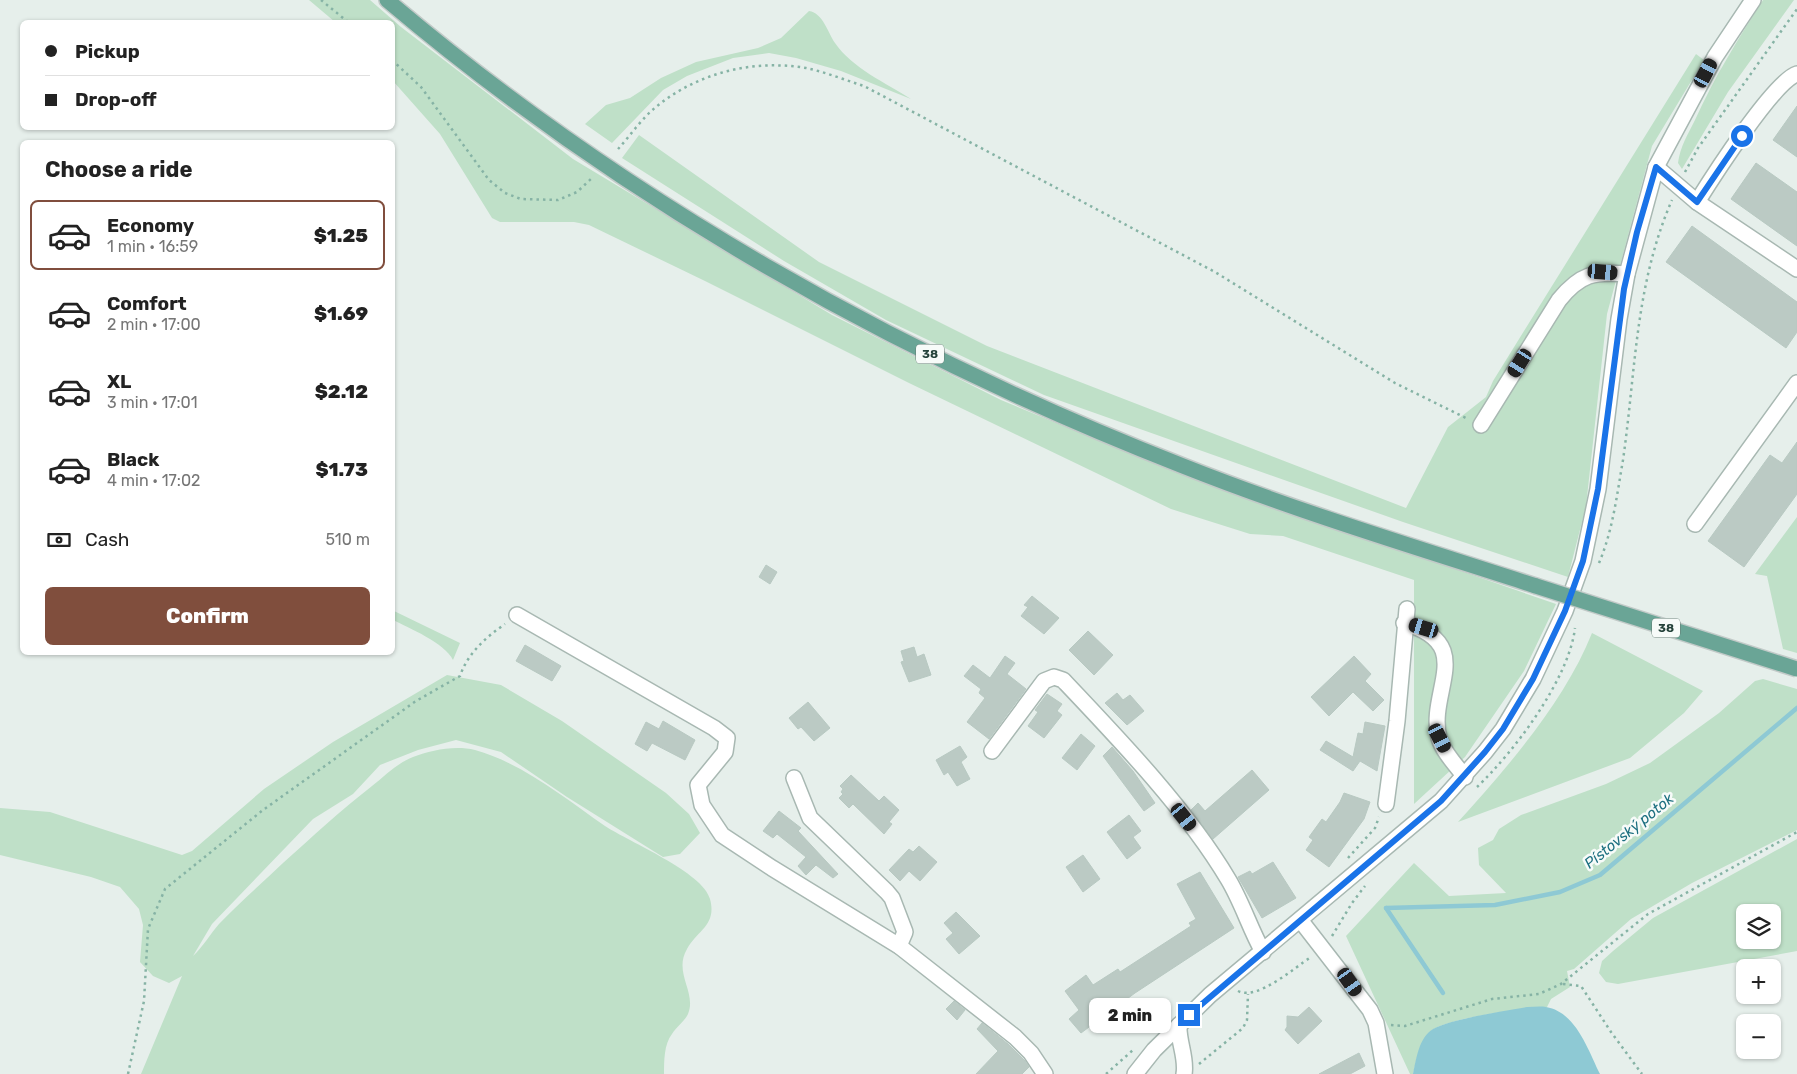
<!DOCTYPE html>
<meta charset="utf-8">
<style>
body{margin:0;font-family:Rubik,sans-serif;background:#f2f2f2;color:#222;height:100vh;display:flex;flex-direction:column;font-size:19px;white-space:nowrap}
*{box-sizing:border-box;margin:0}
p{font-size:16px;color:#767676}
.icon{flex:none;width:28px;height:28px;fill:none;stroke:currentColor;stroke-width:2;stroke-linecap:round;stroke-linejoin:round}
.map{position:relative;flex:1;overflow:hidden}
.details{position:absolute;left:20px;top:140px;width:375px;height:515px;display:flex;flex-direction:column;background:#fff;border-radius:8px;box-shadow:0 1px 4px #0004}
.details>*{flex:none}
.top-card{position:absolute;left:20px;top:20px;width:375px;height:110px;border-radius:8px;box-shadow:0 1px 4px #0004;display:grid;align-content:center;height:110px;padding:0 25px;background:#fff}
.fabs{position:absolute;left:1736px;top:904px;display:grid;gap:10px}
.fabs a{display:grid;place-items:center;width:45px;height:45px;border-radius:8px;background:#fff;box-shadow:0 1px 4px #0004;font-size:25px}
.end{position:absolute;width:22px;height:22px;margin:-11px;border:6px solid #1a73e8;background:#fff;box-shadow:0 0 0 2px #fff}
.from{border-radius:50%}
.bubble{position:absolute;height:35px;border-radius:8px;background:#fff;box-shadow:0 1px 4px #0004;font-size:16px;font-weight:800;line-height:35px;text-align:center}
.car{position:absolute;width:15px;height:30px;margin:-15px -8px;border-radius:6px;box-shadow:0 0 4px 1px #0007;background:linear-gradient(#222 24%,#8ab4d8 0 40%,#222 0 76%,#8ab4d8 0 86%,#222 0)}
.top-card b{display:flex;align-items:center;gap:18px;height:48px;font-size:19px}
.top-card b+b{border-top:1px solid #e0e0e0}
.top-card i{width:12px;height:12px;background:#222}
ul{padding:0;list-style:none}
li{display:flex;align-items:center;gap:15px;height:70px;margin:0 10px 8px;padding:0 15px;border:2px solid transparent;border-radius:8px}
li div{flex:1}
li b{display:block;font-size:19px}
li em{font-style:normal;font-weight:800}
li.current{border-color:#804e3d}
li>.icon{width:45px;height:45px;stroke-width:1.5}
h2{padding:0 25px;font-size:22px;line-height:60px}
.pay{display:flex;align-items:center;gap:12px;height:55px;padding:0 25px;font-size:19px}
.pay p{margin-inline-start:auto}
.primary-button{display:flex;gap:10px;margin-top:auto;padding:10px 25px}
.primary-button a{flex:1;height:58px;border-radius:8px;background:#804e3d;color:#fff;font-size:20px;font-weight:800;line-height:58px;text-align:center}
.map>svg:first-child{display:block}
.green{fill:#bfe0c8;fill-rule:evenodd}
.water{fill:#8ec9d4}
.lines{fill:none;stroke-linecap:round;stroke-linejoin:round}
.stream{stroke:#8ec9d4;stroke-width:4.5}
.building{fill:#bbcac4;stroke:#b8c9c2}
.minor-casing{stroke:#a8b8b2;stroke-width:18}
.major-casing{stroke:#c2cac8;stroke-width:18}
.path{stroke:#86b3a5;stroke-width:2.5;stroke-dasharray:2.5 4;stroke-linecap:butt}
.minor{stroke:#fff;stroke-width:15}
.major{stroke:#6aa596;stroke-width:15}
.major-bridge-casing{stroke:#c2cac8;stroke-width:18;stroke-linecap:butt}
.major-bridge{stroke:#6aa596;stroke-width:15}
.route{stroke:#1a73e8;stroke-width:6}
.labels{text-anchor:middle;dominant-baseline:central;stroke-width:5;stroke-linejoin:round;paint-order:stroke}
.shield{fill:#f7fbf9;stroke:#637a73;stroke-width:1}
.shield-label{font-size:12px;font-weight:bold;fill:#24423a}
.water-label{font-size:15px;font-style:italic;fill:#1c6f80;stroke:#f7fbf9}
</style>
<div class="map">
<svg width="1797" height="1074" viewBox="0 0 1797 1074">
<rect width="100%" height="100%" fill="#e6efeb"/>
<g class="green">
<polygon points="309,0 370,0 401,27 573,159 832,315 1001,400 1172,471 1556,604 1524,671 1465,757 1414,804 1414,580 1283,536 1250,534 1171,509 909,383 705,281 589,225 574,222 500,222 492,218 440,134 393,81 392,22 335,22"/>
<path d="M1763 0H1794L1728 92 1682 169 1678 163C1680 147 1688 134 1695 120 1714 78 1738 39 1763 0Z"/>
<path d="M809 11C823 13 828 33 835 43 852 68 886 83 911 99L841 71 796 58 769 53 733 58 687 76 663 90 612 143 585 124 606 105 630 98 661 78 696 62 758 48 781 38Z"/>
<polygon points="1696,54 1704,60 1652,146 1607,314 1586,506 1568,577 1403,522 1044,395 886,320 784,261 622,158 639,135 819,262 987,346 1406,508 1448,427 1486,397 1493,381"/>
<polygon points="1797,517 1797,653 1783,649 1767,576 1755,574"/>
<path d="M392 610 460 643 453 660C445 643 409 628 393 620Z"/>
<path d="M1592 633 1703 691 1684 713 1630 758 1458 822C1507 768 1565 701 1592 633Z"/>
<path d="M447 675 501 685 562 721 666 793 689 814 700 833 680 854 663 857 567 797 501 752 456 740 418 750 380 765 353 794 313 819 212 924 193 956C203 947 210 934 219 924 239 903 262 883 283 863 312 837 341 810 372 786 385 776 397 763 413 757 431 750 455 745 475 750 522 763 565 798 605 826 629 842 703 872 710 899 717 925 698 930 687 949 673 973 697 992 688 1014 685 1021 676 1027 672 1034 664 1044 664 1061 664 1074H141L182 976 169 983 153 976 140 962 143 925 139 909 120 887 91 877 0 855V808L50 812 182 855 192 851 264 789 333 742Z"/>
<path d="M1763 679 1797 689V830L1692 883 1631 919 1574 969 1567 971 1570 987 1551 999 1547 1007C1528 1007 1441 1019 1430 1032 1419 1044 1417 1058 1413 1074H1410L1346 936 1414 863 1449 896 1506 893 1479 865 1478 848 1493 840 1499 829 1521 815 1606 784 1650 763 1719 713 1755 681Z"/>
<path d="M1797 839V951L1618 984 1606 982 1599 973 1602 961 1613 951 1653 918ZM1745 912H1772V940H1745Z"/>
</g>
<path class="water" d="M1527 1007C1533 1007 1540 1006 1546 1007 1576 1012 1588 1050 1600 1074H1413C1416 1060 1419 1037 1433 1029 1451 1019 1504 1011 1527 1007Z"/>
<g class="lines">
<g class="stream">
<polyline points="1386,908 1495,905 1560,892 1600,875 1797,708"/>
<polyline points="1386,908 1443,993"/>
</g>
</g>
<g class="building">
<polygon points="1797,106 1797,157 1773,140"/>
<polygon points="1756,163 1797,192 1797,246 1731,199"/>
<polygon points="1692,226 1797,302 1797,332 1786,348 1666,262"/>
<polygon points="1797,442 1797,494 1744,567 1708,541 1770,455 1782,463"/>
<polygon points="766,565 777,572 770,584 759,577"/>
<polygon points="1032,596 1059,618 1044,634 1021,616 1028,607 1024,605"/>
<polygon points="1088,631 1113,655 1094,675 1069,650"/>
<polygon points="525,645 561,666 552,681 516,661"/>
<polygon points="914,647 917,657 924,654 931,675 909,682 901,662 904,661 901,651"/>
<polygon points="1005,656 1015,663 1007,674 1026,689 989,739 967,722 985,698 979,693 981,689 964,676 973,665 990,678"/>
<polygon points="1354,656 1371,674 1365,681 1384,700 1373,711 1353,692 1329,716 1311,697"/>
<polygon points="1117,693 1123,700 1130,695 1144,711 1127,725 1105,703"/>
<polygon points="1047,694 1062,704 1057,711 1062,715 1044,738 1028,726 1038,712 1035,710"/>
<polygon points="808,702 830,728 814,741 801,727 798,729 789,718"/>
<polygon points="663,721 695,740 685,760 652,743 647,751 635,744 646,722 659,729"/>
<polygon points="1365,722 1385,726 1377,771 1360,761 1353,771 1320,750 1326,741 1353,757 1358,733 1363,734"/>
<polygon points="1081,734 1095,746 1077,770 1062,758"/>
<polygon points="960,746 967,757 961,762 970,779 957,786 948,772 944,775 936,760"/>
<polygon points="1112,747 1133,771 1155,803 1144,811 1103,756"/>
<polygon points="1252,770 1269,790 1213,839 1191,810 1198,803 1205,811"/>
<polygon points="851,775 879,801 884,796 899,810 889,822 892,824 884,834 853,804 849,808 839,798 843,794 841,792 843,789 840,786"/>
<polygon points="1344,793 1370,802 1364,819 1329,867 1306,850 1313,840 1309,837 1322,819 1326,822 1340,802"/>
<polygon points="779,811 801,828 798,831 838,874 833,878 816,865 806,875 798,866 806,857 777,834 773,838 763,831"/>
<polygon points="1129,815 1141,831 1133,837 1141,848 1127,859 1107,832"/>
<polygon points="919,846 937,862 920,881 909,871 900,881 889,870 909,849 913,852"/>
<polygon points="1083,855 1100,879 1083,892 1066,867"/>
<polygon points="1273,862 1296,898 1262,918 1238,877 1250,871 1252,874"/>
<polygon points="1200,872 1234,928 1135,993 1081,1033 1069,1019 1079,1010 1065,991 1086,975 1093,985 1118,969 1120,972 1191,926 1189,923 1196,919 1177,884"/>
<polygon points="956,912 980,936 959,954 946,939 953,933 944,923"/>
<polygon points="954,1001 965,1010 957,1020 946,1009"/>
<polygon points="1309,1007 1322,1021 1298,1044 1285,1030 1287,1027 1287,1016 1298,1017"/>
<polygon points="982,1023 1008,1044 1025,1061 1029,1067 1022,1074 976,1074 998,1051 977,1029"/>
<polygon points="1359,1053 1365,1066 1350,1074 1319,1074"/>
</g>
<g class="lines">
<g class="minor-casing">
<g id="minor">
<polyline points="1656,167 1697,202 1797,269"/>
<path d="M1697 202C1712 178 1774 81 1797 74"/>
<path d="M1481 425 1559 300C1580 274 1594 271 1627 274"/>
<polyline points="1695,524 1797,383"/>
<polyline points="517,615 714,728 727,738 725,752 698,785 702,805 722,835 772,868 899,946 1015,1037 1031,1053 1045,1074"/>
<path d="M1404 623C1478 644 1427 691 1439 738 1443 752 1456 765 1465 777"/>
<path d="M992 751 1044 681 1054 677 1063 680C1119 739 1187 810 1228 879 1242 902 1250 929 1263 952"/>
<polyline points="794,778 810,818 887,892 892,898 905,932 899,946"/>
<polyline points="1386,804 1397,721 1407,609"/>
<polyline points="1301,921 1370,1010 1376,1023 1385,1074"/>
<path d="M1179 1025C1178 1042 1187 1058 1184 1074"/>
<polyline points="1135,1074 1154,1050 1210,995 1441,801 1485,752 1503,729 1533,679 1565,611 1583,561 1598,489 1619,319 1627,274 1656,167 1715,57 1753,0"/>
</g>
</g>
<g class="major-casing">
<path id="major" d="M387 0C623 200 896 354 1183 466 1299 512 1418 548 1536 586"/>
</g>
<g class="path">
<polyline points="321,0 348,22"/>
<polyline points="392,60 421,87 489,180 505,193 521,199 558,200 577,192 593,177"/>
<path d="M618 149C630 136 642 118 656 107 697 73 753 59 806 68 825 72 845 80 864 86L1215 272 1395 383 1468 419"/>
<polyline points="1685,172 1698,148 1797,9"/>
<path d="M1599 563C1613 530 1617 494 1623 460 1636 369 1635 285 1672 200"/>
<path d="M1477 787C1514 752 1569 679 1575 628"/>
<polyline points="1348,858 1375,828 1379,817"/>
<polyline points="1332,936 1352,903 1365,886"/>
<polyline points="1563,984 1581,986 1611,1032 1642,1074"/>
<path d="M1238 991C1257 1001 1294 968 1311 957"/>
<polyline points="1391,1025 1405,1026 1492,999 1539,994 1561,984 1648,914 1797,832"/>
<polyline points="1199,1064 1243,1028 1247,1020 1248,994"/>
<path d="M128 1074 144 1001 148 929 165 889 263 810 416 701 460 676C468 653 485 638 505 624"/>
<polyline points="1106,1074 1133,1050"/>
</g>
<use href="#minor" class="minor"/>
<use href="#major" class="major"/>
<g class="major-bridge-casing">
<polyline id="major-bridge" points="1536,586 1797,669"/>
</g>
<use href="#major-bridge" class="major-bridge"/>
</g>
<g class="lines">
<polyline class="route" points="1189,1015 1441,801 1485,752 1503,729 1533,679 1565,611 1583,561 1598,489 1624,289 1637,232 1656,167 1697,202 1742,136"/>
</g>
<g class="labels">
<g class="shield">
<rect x="916" y="344.5" width="28" height="19" rx="4"/>
<rect x="1652" y="618.5" width="28" height="19" rx="4"/>
</g>
<g class="shield-label">
<text x="930" y="354">38</text>
<text x="1666" y="628">38</text>
</g>
<g class="water-label">
<text transform="translate(1629 831) rotate(-39)">Pístovský potok</text>
</g>
</g>
</svg>
<div class="fabs">
<a><svg class="icon" aria-label="layers" viewBox="0 0 24 24"><path d="M12 4l9 5-9 5-9-5zM3 14l9 5 9-5"/></svg></a>
<a>+</a>
<a>−</a>
</div>
<i class="end from" style="left:1742px;top:136px"></i>
<i class="end" style="left:1189px;top:1015px"></i>
<div class="bubble" style="left:1089px;top:998px;width:82px">2 min</div>
<i class="car" style="left:1706px;top:73px;rotate:28deg"></i>
<i class="car" style="left:1603px;top:272px;rotate:95deg"></i>
<i class="car" style="left:1520px;top:363px;rotate:212deg"></i>
<i class="car" style="left:1424px;top:628px;rotate:287deg"></i>
<i class="car" style="left:1440px;top:738px;rotate:153deg"></i>
<i class="car" style="left:1184px;top:817px;rotate:141deg"></i>
<i class="car" style="left:1350px;top:982px;rotate:145deg"></i>
<div class="top-card">
<b><i class="from"></i>Pickup</b>
<b><i></i>Drop-off</b>
</div>
<section class="details">
<h2>Choose a ride</h2>
<ul>
<li class="current"><svg class="icon" aria-label="car" viewBox="0 0 24 24"><path d="M5 17H2v-5l4-1 3-4h7l3 4 3 1v5h-3M9 17h6M6 11h13"/><circle cx="7" cy="17" r="2"/><circle cx="17" cy="17" r="2"/></svg><div><b>Economy</b><p>1 min · 16:59</p></div><em>$1.25</em></li>
<li><svg class="icon" aria-label="car" viewBox="0 0 24 24"><path d="M5 17H2v-5l4-1 3-4h7l3 4 3 1v5h-3M9 17h6M6 11h13"/><circle cx="7" cy="17" r="2"/><circle cx="17" cy="17" r="2"/></svg><div><b>Comfort</b><p>2 min · 17:00</p></div><em>$1.69</em></li>
<li><svg class="icon" aria-label="car" viewBox="0 0 24 24"><path d="M5 17H2v-5l4-1 3-4h7l3 4 3 1v5h-3M9 17h6M6 11h13"/><circle cx="7" cy="17" r="2"/><circle cx="17" cy="17" r="2"/></svg><div><b>XL</b><p>3 min · 17:01</p></div><em>$2.12</em></li>
<li><svg class="icon" aria-label="car" viewBox="0 0 24 24"><path d="M5 17H2v-5l4-1 3-4h7l3 4 3 1v5h-3M9 17h6M6 11h13"/><circle cx="7" cy="17" r="2"/><circle cx="17" cy="17" r="2"/></svg><div><b>Black</b><p>4 min · 17:02</p></div><em>$1.73</em></li>
</ul>
<div class="pay"><svg class="icon" aria-label="cash" viewBox="0 0 24 24"><path d="M3 7h18v10H3z"/><circle cx="12" cy="12" r="2"/></svg>Cash<p>510 m</p></div>
<div class="primary-button"><a>Confirm</a></div>
</section>
</div>
